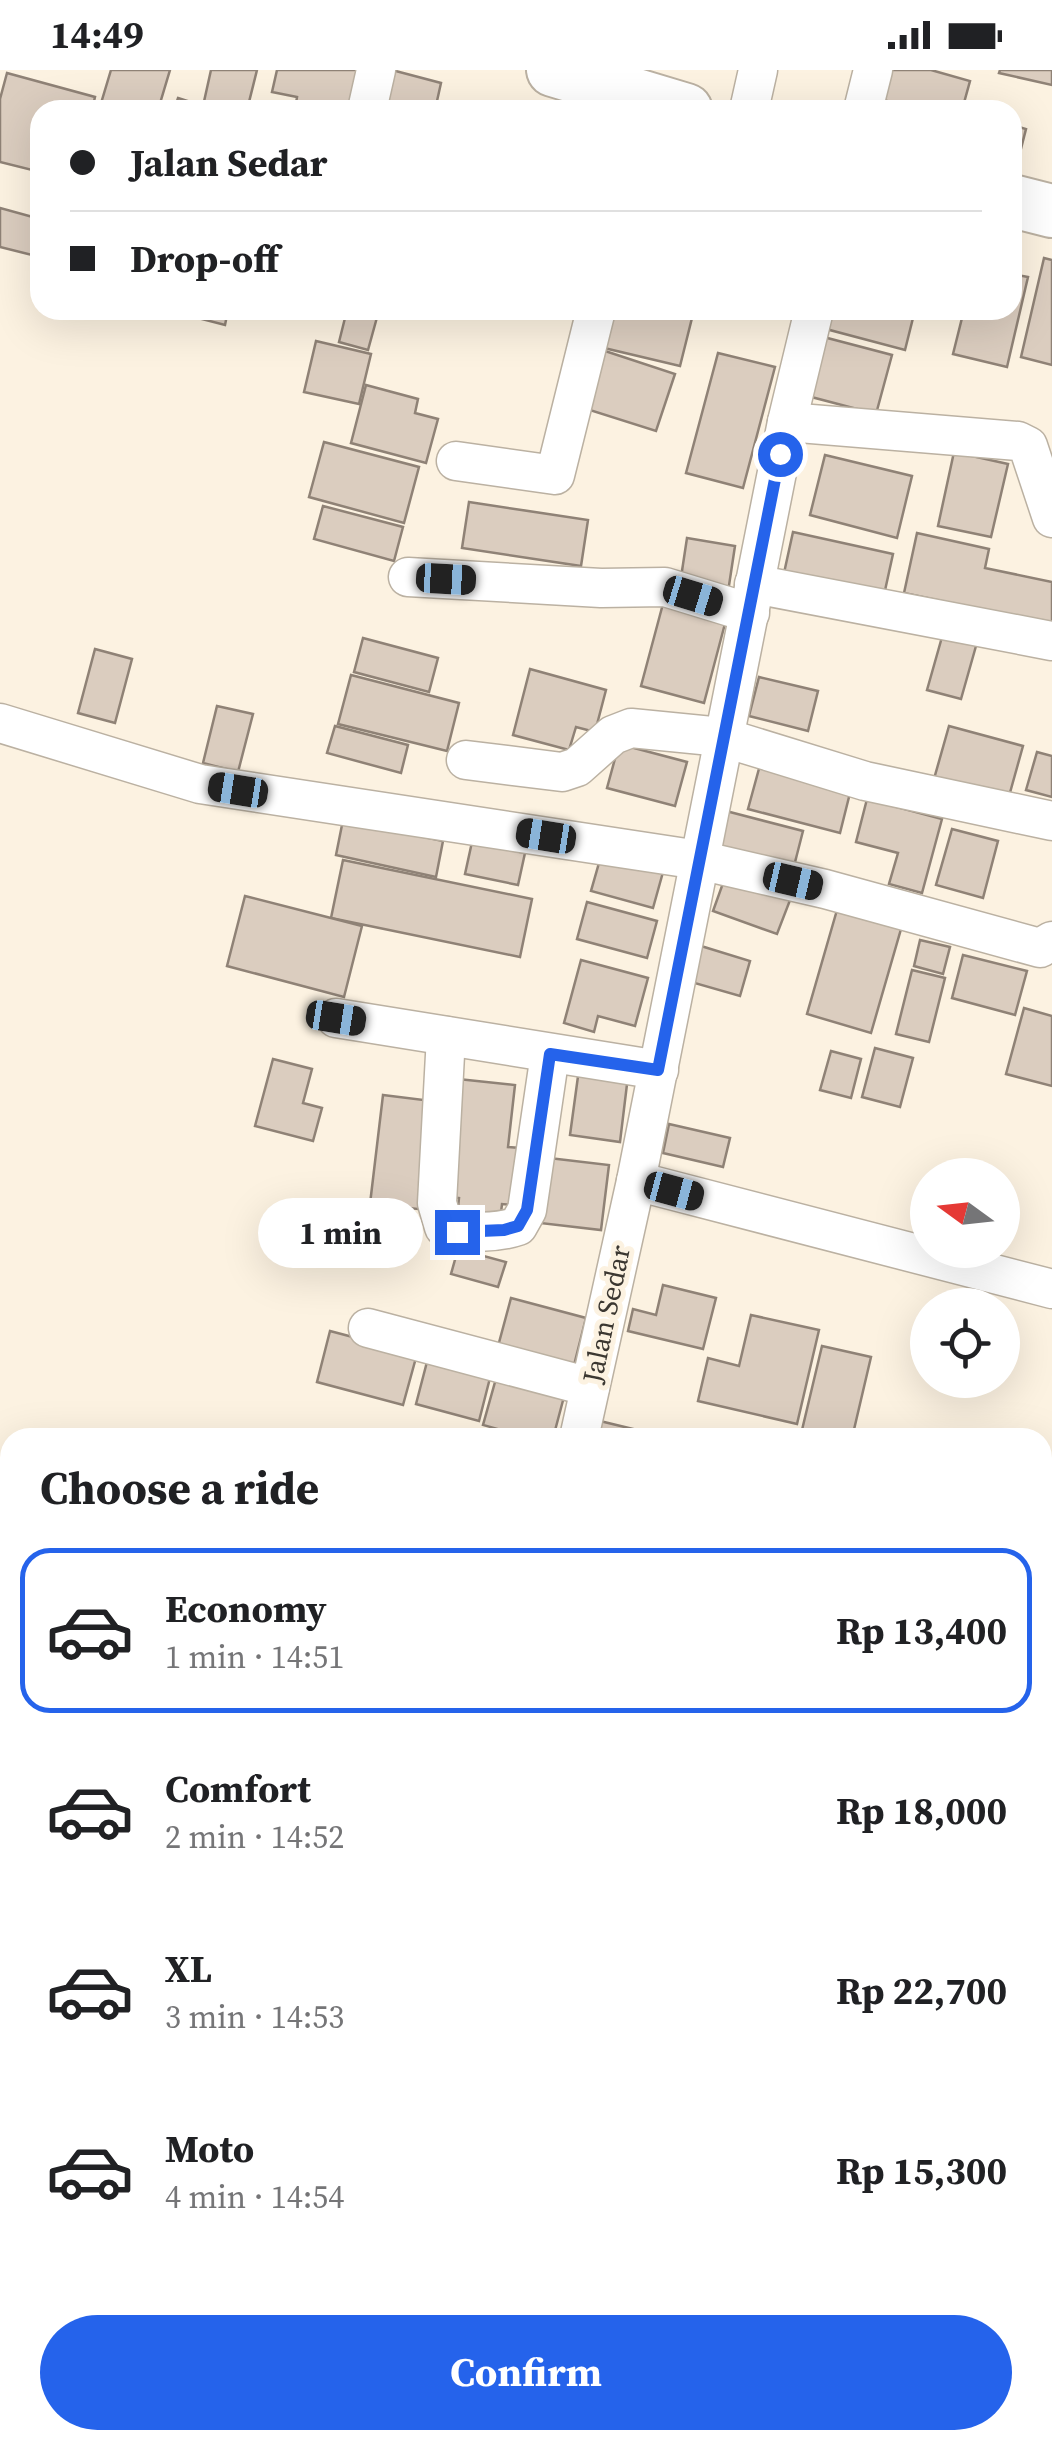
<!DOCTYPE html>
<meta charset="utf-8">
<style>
body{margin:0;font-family:"Source Serif 4",serif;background:#f6f6f6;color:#202124;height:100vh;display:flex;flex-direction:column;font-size:38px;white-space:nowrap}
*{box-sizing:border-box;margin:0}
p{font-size:32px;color:#757577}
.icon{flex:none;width:55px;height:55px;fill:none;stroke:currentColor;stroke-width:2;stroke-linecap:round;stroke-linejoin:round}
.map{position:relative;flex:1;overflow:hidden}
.drawer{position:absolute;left:0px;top:1358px;width:1052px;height:1022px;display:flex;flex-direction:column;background:#fff;border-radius:30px 30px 0 0;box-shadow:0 10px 40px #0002}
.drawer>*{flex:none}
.top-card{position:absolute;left:30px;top:30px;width:992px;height:220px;border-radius:30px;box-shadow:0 10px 40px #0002;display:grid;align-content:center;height:220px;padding:0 40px;background:#fff}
.needle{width:65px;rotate:285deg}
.tools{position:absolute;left:910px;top:1088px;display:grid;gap:20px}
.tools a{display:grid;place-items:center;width:110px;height:110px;border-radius:50%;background:#fff;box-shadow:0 10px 40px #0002;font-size:50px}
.end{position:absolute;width:45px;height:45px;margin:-22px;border:12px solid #2563eb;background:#fff;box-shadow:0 0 0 5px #fff}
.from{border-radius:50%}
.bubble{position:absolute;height:70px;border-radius:35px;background:#fff;box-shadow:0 10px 40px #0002;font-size:32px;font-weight:700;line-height:70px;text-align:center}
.car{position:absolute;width:30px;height:60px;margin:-30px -15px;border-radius:12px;box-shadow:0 0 8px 2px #0007;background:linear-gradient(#222 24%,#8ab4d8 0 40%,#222 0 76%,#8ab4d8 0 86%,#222 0)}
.top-card b{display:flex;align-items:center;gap:35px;height:95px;font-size:38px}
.top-card b+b{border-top:2px solid #e0e0e0}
.top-card i{width:25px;height:25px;background:#202124}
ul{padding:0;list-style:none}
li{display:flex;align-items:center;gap:30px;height:165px;margin:0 20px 15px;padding:0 20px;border:5px solid transparent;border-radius:30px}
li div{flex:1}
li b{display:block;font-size:38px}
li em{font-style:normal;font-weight:700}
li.on{border-color:#2563eb}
li>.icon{width:90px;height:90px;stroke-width:1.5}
h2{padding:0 40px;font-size:45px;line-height:120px}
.cta{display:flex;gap:20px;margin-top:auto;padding:20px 40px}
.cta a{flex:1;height:115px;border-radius:60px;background:#2563eb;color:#fff;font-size:40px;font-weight:700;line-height:115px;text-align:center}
.status{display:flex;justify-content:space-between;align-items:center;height:70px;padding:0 50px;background:#fff;direction:ltr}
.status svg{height:28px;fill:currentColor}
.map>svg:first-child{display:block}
.building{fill:#dbcdbf;stroke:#8f8276;stroke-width:2.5}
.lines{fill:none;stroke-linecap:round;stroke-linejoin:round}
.street-casing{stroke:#bbb1a2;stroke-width:41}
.secondary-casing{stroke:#bbb1a2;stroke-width:56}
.street{stroke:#fff;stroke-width:38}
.secondary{stroke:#fff;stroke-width:52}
.route{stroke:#2563eb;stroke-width:12}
.labels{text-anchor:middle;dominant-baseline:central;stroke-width:10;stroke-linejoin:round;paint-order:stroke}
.street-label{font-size:28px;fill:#3b3731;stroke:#fcf2e1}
</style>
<div class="status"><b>14:49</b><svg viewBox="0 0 49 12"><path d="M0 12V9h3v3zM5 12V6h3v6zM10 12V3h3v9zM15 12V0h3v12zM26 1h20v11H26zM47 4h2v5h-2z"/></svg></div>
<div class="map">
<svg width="1052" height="2378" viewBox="0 0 1052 2378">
<rect width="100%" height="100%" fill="#fcf2e1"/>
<g class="building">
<polygon points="111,0 170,0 158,40 99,40"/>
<polygon points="211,0 257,0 247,40 220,40 203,36"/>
<polygon points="277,0 358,0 350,40 295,40 297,27 272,22"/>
<polygon points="392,0 441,13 435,40 382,40"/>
<polygon points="869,0 931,0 970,11 962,40 919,40 862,24"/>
<polygon points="1000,0 1052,0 1052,15 999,3"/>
<polygon points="7,3 95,27 92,40 40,40 40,102 0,92 0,29"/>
<polygon points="178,28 203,36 215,40 174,40"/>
<polygon points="1012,55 1026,59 1012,114"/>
<polygon points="0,138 40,149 40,187 0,177"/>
<polygon points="1044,188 1052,190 1052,295 1021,287"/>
<polygon points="1012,204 1028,207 1007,297 953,284 964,240 1012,240"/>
<polygon points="167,240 228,240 225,255"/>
<polygon points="330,240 379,240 368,280 339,272 346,244"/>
<polygon points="610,240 694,240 680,296 600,277"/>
<polygon points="831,240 915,240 905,280 826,259"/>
<polygon points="816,265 892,285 876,344 800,324"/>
<polygon points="316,271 371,284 359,334 304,322"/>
<polygon points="596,278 675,304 656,361 577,336"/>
<polygon points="718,283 775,297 743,418 686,403"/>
<polygon points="366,315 418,329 415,343 438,349 426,393 351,373"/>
<polygon points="324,372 419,397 404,453 309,427"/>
<polygon points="954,382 1008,394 991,467 938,456"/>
<polygon points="825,385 912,406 897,468 810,445"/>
<polygon points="469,432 588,450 581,496 462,478"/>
<polygon points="323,436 403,457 394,491 314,469"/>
<polygon points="793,462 893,484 884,525 784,503"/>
<polygon points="917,463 989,479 985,498 1052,512 1052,555 904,523"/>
<polygon points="687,468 735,476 728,522 680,514"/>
<polygon points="664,530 727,546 704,633 641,616"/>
<polygon points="944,560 978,569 961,629 927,620"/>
<polygon points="363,568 438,588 429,622 354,602"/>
<polygon points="95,579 132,589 115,653 78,643"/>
<polygon points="530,599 606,620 595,662 576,657 569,680 513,665"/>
<polygon points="351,605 459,633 447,681 338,654"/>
<polygon points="759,607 818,621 808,661 749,646"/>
<polygon points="217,636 253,644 238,702 203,693"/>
<polygon points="335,656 408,675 401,703 327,683"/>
<polygon points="949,656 1023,676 1006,737 932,716"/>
<polygon points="619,674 687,692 675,736 607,718"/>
<polygon points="1037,682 1052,686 1052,727 1026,720"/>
<polygon points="760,695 851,719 840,763 748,739"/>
<polygon points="867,729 942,749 922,823 889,814 898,783 856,772"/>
<polygon points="726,741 803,761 793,800 716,780"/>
<polygon points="343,750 443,771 436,807 336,785"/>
<polygon points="952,759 998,771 983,828 936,815"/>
<polygon points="472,772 525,783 518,815 465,804"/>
<polygon points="603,779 665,795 653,838 591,821"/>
<polygon points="343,790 532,829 520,887 331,848"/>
<polygon points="727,802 792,825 777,864 713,841"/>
<polygon points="245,826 362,856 344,927 227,896"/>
<polygon points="587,832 657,851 647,888 577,869"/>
<polygon points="837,840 901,859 871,963 807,944"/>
<polygon points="920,870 950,877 943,904 914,896"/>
<polygon points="701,876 750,891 740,926 691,912"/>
<polygon points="963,885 1027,901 1015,945 952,928"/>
<polygon points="581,890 648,908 635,956 598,946 594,962 564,953"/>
<polygon points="912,900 945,908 929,972 896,964"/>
<polygon points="1024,938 1052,946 1052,1016 1006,1004"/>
<polygon points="875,978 913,988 900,1037 862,1027"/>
<polygon points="831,981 861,989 851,1028 820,1020"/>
<polygon points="273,989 312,999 303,1033 322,1038 313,1071 255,1056"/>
<polygon points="579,999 628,1006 620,1072 570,1065"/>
<polygon points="458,1009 515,1015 508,1077 520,1078 513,1135 502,1134 500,1151 457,1147 459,1128 445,1126"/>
<polygon points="383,1025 440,1032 427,1140 370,1134"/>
<polygon points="669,1054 730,1068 723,1097 663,1083"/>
<polygon points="549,1088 609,1095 601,1160 540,1153"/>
<polygon points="458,1179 506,1192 498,1217 451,1204"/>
<polygon points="663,1215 716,1228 703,1279 628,1261 633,1239 656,1245"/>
<polygon points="511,1228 586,1248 573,1299 497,1280"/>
<polygon points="751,1245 819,1260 797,1354 698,1331 708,1288 739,1296"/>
<polygon points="330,1261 417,1284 403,1335 317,1312"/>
<polygon points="822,1276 871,1287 852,1368 832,1368 802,1360"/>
<polygon points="428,1288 491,1304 479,1351 416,1334"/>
<polygon points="497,1305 565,1323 553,1368 530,1368 483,1355"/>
<polygon points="600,1351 637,1360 635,1368 596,1368"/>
<polygon points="1042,2283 1052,2285 1052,2332 1042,2330"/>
<polygon points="400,2370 464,2370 462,2378 397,2378"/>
<polygon points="855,2370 910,2370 908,2378 853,2378"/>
<polygon points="914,2370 965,2370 963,2378 912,2378"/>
<polygon points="989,2370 1034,2370 1032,2378 987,2378"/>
</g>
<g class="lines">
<g class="street-casing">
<g id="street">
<polyline points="367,40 376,0"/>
<polyline points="749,40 758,0"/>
<polyline points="863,40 873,0"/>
<polyline points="787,352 1018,371 1028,376 1052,448"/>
<polyline points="456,391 555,405 596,240"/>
<polyline points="408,507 601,518 665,517 750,543"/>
<polyline points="754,514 1052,571"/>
<polyline points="0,653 200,714 699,790 825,819 1040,878 1052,871"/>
<polyline points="466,690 562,702 577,697 613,665 631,658 722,667 865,711 1052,751"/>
<polyline points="336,948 659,1000"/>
<path d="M446 966 437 1133 444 1157C465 1164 498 1163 518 1156L527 1140 550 984"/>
<polyline points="636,1111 1052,1219"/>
<polyline points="368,1258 590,1317"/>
<polyline points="579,1368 636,1111 787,352 814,240"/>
<polyline points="1042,1700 1052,1702"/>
<polyline points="637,2370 668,2378"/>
<polyline points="379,2378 381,2370"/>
<polyline points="969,2378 970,2370"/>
</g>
</g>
<g class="secondary-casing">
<g id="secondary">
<polyline points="553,0 686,40"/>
<polyline points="1012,131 1052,141"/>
</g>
</g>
<use href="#street" class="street"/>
<use href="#secondary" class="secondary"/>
</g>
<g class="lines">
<polyline class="route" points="457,1162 504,1160 518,1156 527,1140 550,984 658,1000 780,384"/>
</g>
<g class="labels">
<g class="street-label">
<text transform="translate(606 1244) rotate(-78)">Jalan Sedar</text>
</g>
</g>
</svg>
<div class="tools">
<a><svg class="needle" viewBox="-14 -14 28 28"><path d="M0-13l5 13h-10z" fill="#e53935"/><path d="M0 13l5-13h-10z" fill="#757577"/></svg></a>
<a><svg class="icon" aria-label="locate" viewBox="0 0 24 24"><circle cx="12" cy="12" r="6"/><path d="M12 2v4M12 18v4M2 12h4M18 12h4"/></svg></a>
</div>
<i class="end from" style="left:780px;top:384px"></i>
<i class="end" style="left:457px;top:1162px"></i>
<div class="bubble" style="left:258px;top:1128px;width:165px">1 min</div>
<i class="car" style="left:446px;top:509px;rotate:93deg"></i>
<i class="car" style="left:693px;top:526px;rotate:107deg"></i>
<i class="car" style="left:238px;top:720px;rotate:279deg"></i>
<i class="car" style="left:546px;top:766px;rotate:279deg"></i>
<i class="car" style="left:793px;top:811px;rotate:103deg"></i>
<i class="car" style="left:336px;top:948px;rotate:99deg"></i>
<i class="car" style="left:674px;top:1121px;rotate:105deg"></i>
<div class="top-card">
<b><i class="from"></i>Jalan Sedar</b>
<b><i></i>Drop-off</b>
</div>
<section class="drawer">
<h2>Choose a ride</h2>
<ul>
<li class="on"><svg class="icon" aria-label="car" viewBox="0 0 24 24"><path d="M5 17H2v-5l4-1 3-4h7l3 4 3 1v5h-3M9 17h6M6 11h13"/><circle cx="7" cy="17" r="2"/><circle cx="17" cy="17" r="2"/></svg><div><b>Economy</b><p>1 min · 14:51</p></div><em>Rp 13,400</em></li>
<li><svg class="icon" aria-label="car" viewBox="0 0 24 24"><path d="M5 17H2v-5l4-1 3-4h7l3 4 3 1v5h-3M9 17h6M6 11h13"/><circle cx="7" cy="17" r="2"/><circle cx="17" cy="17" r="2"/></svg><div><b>Comfort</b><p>2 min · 14:52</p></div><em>Rp 18,000</em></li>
<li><svg class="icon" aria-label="car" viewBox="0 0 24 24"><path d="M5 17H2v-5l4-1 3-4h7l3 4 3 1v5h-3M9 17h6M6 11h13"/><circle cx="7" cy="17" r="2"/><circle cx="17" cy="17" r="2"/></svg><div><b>XL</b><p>3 min · 14:53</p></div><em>Rp 22,700</em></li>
<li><svg class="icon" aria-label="car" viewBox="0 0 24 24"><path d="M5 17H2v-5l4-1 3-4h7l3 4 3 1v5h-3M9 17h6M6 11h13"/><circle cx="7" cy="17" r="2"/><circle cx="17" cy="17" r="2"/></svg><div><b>Moto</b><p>4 min · 14:54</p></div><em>Rp 15,300</em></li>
</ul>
<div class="cta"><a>Confirm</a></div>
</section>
</div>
